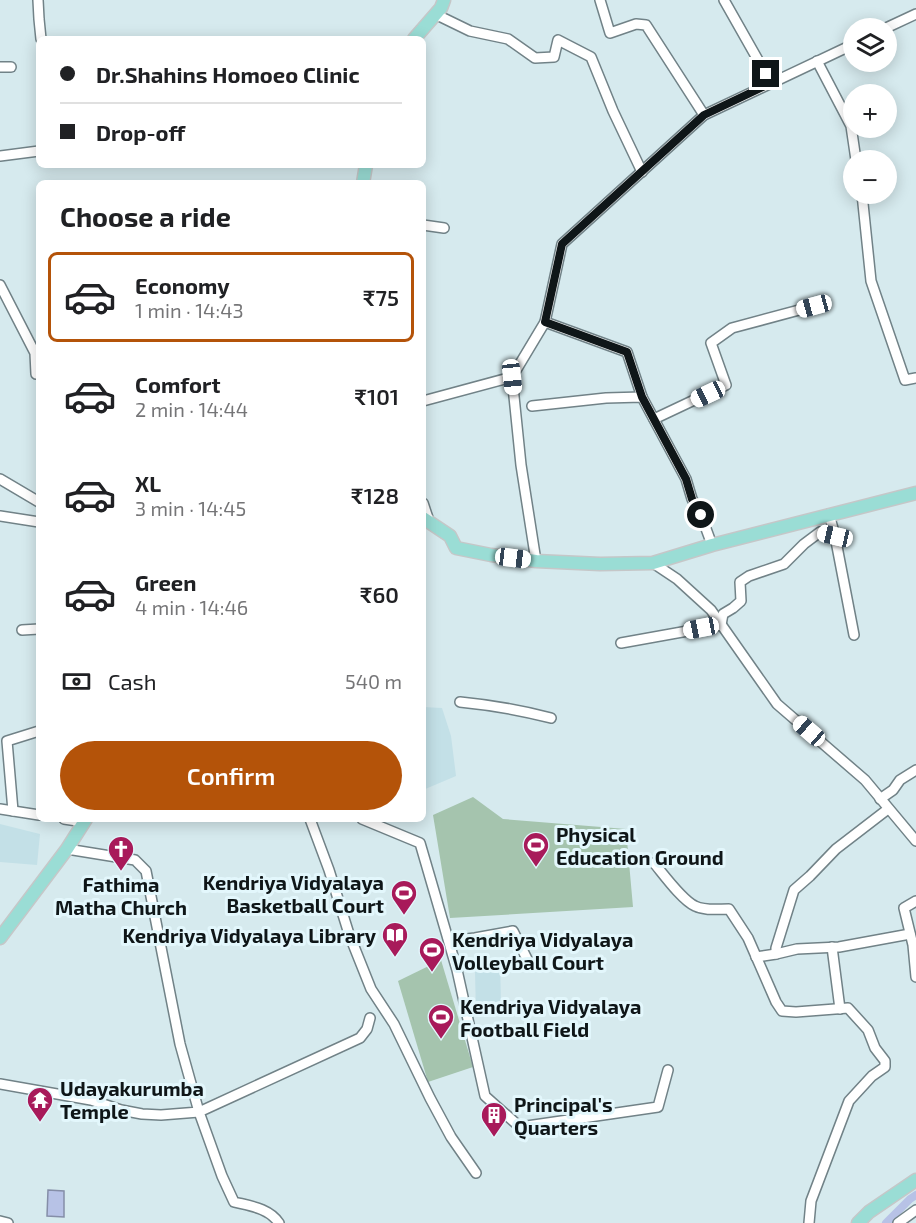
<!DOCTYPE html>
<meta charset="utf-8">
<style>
body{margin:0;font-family:"Exo 2",sans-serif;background:#f2f2f2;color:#202124;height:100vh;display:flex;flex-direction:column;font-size:22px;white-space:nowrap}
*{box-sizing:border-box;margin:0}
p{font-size:20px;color:#757577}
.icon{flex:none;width:33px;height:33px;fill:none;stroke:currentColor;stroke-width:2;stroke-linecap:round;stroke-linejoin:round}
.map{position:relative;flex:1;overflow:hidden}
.side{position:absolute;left:36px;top:180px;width:390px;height:642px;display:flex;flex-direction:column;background:#fff;border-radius:9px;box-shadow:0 3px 15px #0003}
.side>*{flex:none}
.top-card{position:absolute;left:36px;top:36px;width:390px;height:132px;border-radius:9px;box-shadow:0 3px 15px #0003;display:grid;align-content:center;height:132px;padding:0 24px;background:#fff}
.fabs{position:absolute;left:843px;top:18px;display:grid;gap:12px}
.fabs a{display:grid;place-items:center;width:54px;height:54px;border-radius:50%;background:#fff;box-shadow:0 3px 15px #0003;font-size:30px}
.end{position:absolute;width:27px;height:27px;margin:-14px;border:8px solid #0f1618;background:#fff;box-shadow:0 0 0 3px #fff}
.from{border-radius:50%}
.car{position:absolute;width:18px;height:36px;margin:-18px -9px;border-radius:8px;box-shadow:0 0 4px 2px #0007;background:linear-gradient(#fff 24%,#345 0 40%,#fff 0 76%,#345 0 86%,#fff 0)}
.top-card b{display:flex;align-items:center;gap:21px;height:57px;font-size:22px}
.top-card b+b{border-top:2px solid #e0e0e0}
.top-card i{width:15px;height:15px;background:#202124}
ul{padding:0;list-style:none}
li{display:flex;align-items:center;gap:18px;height:90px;margin:0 12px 9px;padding:0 12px;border:3px solid transparent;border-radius:9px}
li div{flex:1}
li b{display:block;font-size:22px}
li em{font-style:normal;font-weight:600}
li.current{border-color:#b45309}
li>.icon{width:54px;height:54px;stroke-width:1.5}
h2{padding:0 24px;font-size:27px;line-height:72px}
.pay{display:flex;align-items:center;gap:15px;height:66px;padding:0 24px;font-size:22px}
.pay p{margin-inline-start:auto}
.cta{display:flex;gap:12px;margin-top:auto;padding:12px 24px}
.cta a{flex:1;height:69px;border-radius:36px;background:#b45309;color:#fff;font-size:24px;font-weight:600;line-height:69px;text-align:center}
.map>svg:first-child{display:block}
.built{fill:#c3e0e7}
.green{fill:#a5c4ae}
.water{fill:#b7c2e6;stroke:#858ea8;stroke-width:1.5}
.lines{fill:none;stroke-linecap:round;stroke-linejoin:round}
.canal{stroke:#b7c2e6;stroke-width:8}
.minor-casing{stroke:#718287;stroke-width:12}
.major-casing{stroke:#c5c7c8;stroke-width:15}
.minor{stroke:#fff;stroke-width:9}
.major{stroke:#9addd5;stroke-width:12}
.route{stroke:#0f1618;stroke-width:8}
.labels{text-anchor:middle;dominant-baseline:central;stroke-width:6;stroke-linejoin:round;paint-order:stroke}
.poi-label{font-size:20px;font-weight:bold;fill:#0f1618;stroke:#e3f7fc;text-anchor:start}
</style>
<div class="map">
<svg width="916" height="1223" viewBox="0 0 916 1223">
<rect width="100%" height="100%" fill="#d6eaee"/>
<g class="built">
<polygon points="423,707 442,708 451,736 456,776 423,790"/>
<polygon points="0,824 40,834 37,865 0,862"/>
<polygon points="500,960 501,1005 476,1014 475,971"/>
</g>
<g class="green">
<polygon points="473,797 503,819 626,829 633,907 450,918 433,815"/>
<polygon points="441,960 473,1067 428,1082 398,981"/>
</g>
<polygon class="water" points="48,1190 64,1191 64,1217 47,1216"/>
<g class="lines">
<polyline class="canal" points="886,1223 910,1199 916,1195"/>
<g class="minor-casing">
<g id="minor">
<polyline points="38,0 39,19 41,39"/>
<polyline points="600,0 610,33 636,24 646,25 704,115"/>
<polyline points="724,0 771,83"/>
<polyline points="435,14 470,31 508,39 535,58 554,57 558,40 591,57 613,111 642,172"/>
<polyline points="886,28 916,14"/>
<polyline points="817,61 851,126 856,160"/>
<polyline points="0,67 11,67"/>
<polyline points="0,156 39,151"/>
<polyline points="862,194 871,281 905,380 916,378"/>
<polyline points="423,225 444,228"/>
<polyline points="0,285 35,353 36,374"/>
<polyline points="545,322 627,352 642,397"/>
<polyline points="423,401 512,377"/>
<polyline points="532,406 606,398 642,397 686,479 692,499 701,515 712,545"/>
<polyline points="654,419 726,385 711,343 732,328 814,306"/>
<polyline points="0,479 39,502"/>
<polyline points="423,503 429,521"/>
<polyline points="829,514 835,536 854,635"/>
<polyline points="0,516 39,522"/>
<polyline points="536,561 521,465 512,377 545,322 562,244 704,115 854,44"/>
<polyline points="653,563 677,579 711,610 777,704 865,780 916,841"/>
<polyline points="22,630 39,629"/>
<polyline points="621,643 721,625 723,614 733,608 741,601 740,582 749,576 784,564 804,544 820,532 835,536"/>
<path d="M460 702C491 705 520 710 551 718"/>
<polyline points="880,799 893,790 900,780 916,770"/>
<polyline points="0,809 39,815"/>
<polyline points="13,811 7,741 39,731"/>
<polyline points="64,819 84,822"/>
<polyline points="310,819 329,870 349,934 371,989 394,1024 430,1098 451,1137 476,1173"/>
<polyline points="362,819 420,843 457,970 485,1096 520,1127 658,1107 668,1070"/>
<path d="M654 863C664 875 682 900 695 906 705 911 718 909 729 909L748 938 776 1002 782 1011 796 1012 848 1008 868 1030 875 1048 885 1061V1067L872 1076 849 1101 811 1201 809 1223"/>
<polyline points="916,901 904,908 913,945 916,977"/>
<polyline points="449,941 475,938 513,931 528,961"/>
<polyline points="832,947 840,1009"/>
<polyline points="776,954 776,948 794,890 810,876 836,849 888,809"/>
<polyline points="756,957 776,954 797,949 839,947 910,934"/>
<polyline points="0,1084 91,1100 121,1110 142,1114 161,1115 199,1112 180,1044 146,871 135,860 67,849"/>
<polyline points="0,1221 8,1223"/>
<path d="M279 1223C269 1208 250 1206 234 1202L222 1176 199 1112 360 1038 367 1029 370 1018"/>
<polyline points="898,1223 916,1210"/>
</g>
</g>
<g class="major-casing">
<g id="major">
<polyline points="414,39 441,8 444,0"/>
<polyline points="363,183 366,165"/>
<polyline points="423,518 450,536 456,548 491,555 536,561 600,564 653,563 712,545 916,493"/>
<polyline points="0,938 67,849 86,819"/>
<polyline points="858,1223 869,1212 916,1180"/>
</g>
</g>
<use href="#minor" class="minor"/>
<use href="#major" class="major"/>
</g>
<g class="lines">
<polyline class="route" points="701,515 692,499 686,479 642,397 627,352 545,322 562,244 704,115 771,83 766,74"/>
</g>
<defs>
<g id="stadium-pin" transform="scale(1.35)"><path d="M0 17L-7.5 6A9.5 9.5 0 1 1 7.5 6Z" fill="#a81a5a" stroke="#e3f7fc"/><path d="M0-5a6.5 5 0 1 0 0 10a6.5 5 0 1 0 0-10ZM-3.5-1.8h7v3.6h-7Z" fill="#fff"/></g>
<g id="church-pin" transform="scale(1.35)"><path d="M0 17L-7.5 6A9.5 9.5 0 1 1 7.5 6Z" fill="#a81a5a" stroke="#e3f7fc"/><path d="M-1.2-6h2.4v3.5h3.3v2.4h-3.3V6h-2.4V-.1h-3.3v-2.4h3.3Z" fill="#fff"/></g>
<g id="library-pin" transform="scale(1.35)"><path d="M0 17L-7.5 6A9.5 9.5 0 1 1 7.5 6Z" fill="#a81a5a" stroke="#e3f7fc"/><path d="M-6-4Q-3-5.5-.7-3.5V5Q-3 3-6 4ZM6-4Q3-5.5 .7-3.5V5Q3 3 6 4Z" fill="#fff"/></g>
<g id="temple-pin" transform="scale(1.35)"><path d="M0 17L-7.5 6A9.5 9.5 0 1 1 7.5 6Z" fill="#a81a5a" stroke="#e3f7fc"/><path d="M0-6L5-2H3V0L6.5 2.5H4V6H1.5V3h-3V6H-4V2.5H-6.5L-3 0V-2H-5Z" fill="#fff"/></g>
<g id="building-pin" transform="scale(1.35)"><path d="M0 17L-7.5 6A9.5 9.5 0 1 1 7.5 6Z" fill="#a81a5a" stroke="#e3f7fc"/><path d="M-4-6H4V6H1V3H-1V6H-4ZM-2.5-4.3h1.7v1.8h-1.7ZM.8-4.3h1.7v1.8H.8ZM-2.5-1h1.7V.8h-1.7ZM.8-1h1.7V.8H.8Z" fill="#fff"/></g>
</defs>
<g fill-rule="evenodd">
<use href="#stadium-pin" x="536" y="845"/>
<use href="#church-pin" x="121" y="849"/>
<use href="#stadium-pin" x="404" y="893"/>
<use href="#library-pin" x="395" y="935"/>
<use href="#stadium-pin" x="432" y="950"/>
<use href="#stadium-pin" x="441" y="1017"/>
<use href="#temple-pin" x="40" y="1100"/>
<use href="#building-pin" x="494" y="1115"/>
</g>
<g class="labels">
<g class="poi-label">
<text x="556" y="834">Physical<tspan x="556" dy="23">Education Ground</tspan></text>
<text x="384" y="882" text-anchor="end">Kendriya Vidyalaya<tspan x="384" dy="23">Basketball Court</tspan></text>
<text x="121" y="884" text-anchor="middle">Fathima<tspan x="121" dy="23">Matha Church</tspan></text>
<text x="376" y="935" text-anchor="end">Kendriya Vidyalaya Library</text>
<text x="452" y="939">Kendriya Vidyalaya<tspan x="452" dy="23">Volleyball Court</tspan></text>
<text x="460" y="1006">Kendriya Vidyalaya<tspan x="460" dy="23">Football Field</tspan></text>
<text x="60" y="1088">Udayakurumba<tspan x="60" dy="23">Temple</tspan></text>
<text x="514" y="1104">Principal's<tspan x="514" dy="23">Quarters</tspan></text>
</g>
</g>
</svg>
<div class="fabs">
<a><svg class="icon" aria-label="layers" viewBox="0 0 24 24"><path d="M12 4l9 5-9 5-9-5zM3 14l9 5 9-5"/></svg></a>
<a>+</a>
<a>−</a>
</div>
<i class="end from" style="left:701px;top:515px"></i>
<i class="end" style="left:766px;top:74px"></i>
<i class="car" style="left:814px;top:306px;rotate:255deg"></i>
<i class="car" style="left:512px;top:377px;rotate:174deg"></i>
<i class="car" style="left:708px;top:394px;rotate:245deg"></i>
<i class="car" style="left:835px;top:536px;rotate:283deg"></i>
<i class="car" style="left:513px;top:558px;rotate:97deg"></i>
<i class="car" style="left:701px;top:628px;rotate:259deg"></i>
<i class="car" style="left:809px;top:731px;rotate:311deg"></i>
<div class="top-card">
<b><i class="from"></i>Dr.Shahins Homoeo Clinic</b>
<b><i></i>Drop-off</b>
</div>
<section class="side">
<h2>Choose a ride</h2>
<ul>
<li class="current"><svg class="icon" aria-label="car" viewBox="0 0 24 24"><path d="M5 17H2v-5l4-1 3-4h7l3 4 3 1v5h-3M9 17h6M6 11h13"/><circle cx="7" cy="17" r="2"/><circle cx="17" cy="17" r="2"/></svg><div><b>Economy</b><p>1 min · 14:43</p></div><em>₹75</em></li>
<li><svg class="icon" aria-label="car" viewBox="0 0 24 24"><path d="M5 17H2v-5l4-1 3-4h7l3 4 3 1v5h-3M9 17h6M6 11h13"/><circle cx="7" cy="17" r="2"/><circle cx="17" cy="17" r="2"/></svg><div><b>Comfort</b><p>2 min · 14:44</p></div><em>₹101</em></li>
<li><svg class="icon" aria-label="car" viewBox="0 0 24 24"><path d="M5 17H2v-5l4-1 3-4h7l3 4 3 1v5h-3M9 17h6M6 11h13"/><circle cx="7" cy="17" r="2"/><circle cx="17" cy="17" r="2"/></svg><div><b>XL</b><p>3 min · 14:45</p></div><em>₹128</em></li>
<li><svg class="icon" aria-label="car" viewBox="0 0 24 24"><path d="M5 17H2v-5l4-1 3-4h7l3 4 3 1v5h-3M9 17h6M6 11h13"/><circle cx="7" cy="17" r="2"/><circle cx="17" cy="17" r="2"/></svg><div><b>Green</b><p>4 min · 14:46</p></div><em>₹60</em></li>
</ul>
<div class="pay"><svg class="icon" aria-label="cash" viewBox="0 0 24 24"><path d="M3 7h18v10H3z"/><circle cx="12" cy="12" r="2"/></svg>Cash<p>540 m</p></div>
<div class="cta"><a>Confirm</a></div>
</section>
</div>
